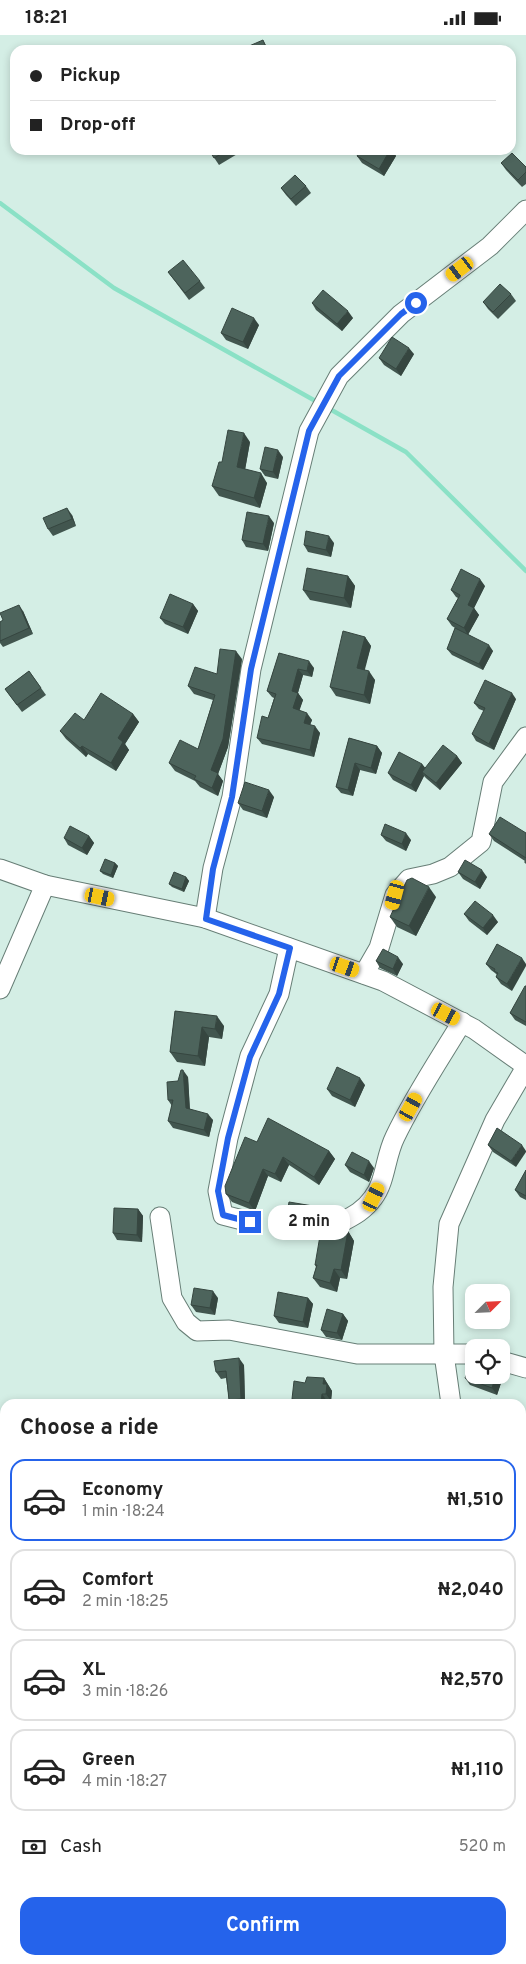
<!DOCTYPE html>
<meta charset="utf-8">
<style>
body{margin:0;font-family:Overpass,sans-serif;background:#f6f6f6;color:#222;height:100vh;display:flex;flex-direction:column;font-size:19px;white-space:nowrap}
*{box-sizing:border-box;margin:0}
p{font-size:16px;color:#767676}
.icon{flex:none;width:28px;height:28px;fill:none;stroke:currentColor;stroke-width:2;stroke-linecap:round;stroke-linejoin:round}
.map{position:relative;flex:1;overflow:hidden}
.drawer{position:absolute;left:0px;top:1364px;width:526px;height:566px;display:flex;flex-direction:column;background:#fff;border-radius:15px 15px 0 0;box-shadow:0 2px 8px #0003}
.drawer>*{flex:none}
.top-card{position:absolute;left:10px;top:10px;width:506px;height:110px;border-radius:15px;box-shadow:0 2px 8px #0003;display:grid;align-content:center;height:110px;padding:0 20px;background:#fff}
.needle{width:32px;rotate:66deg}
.buttons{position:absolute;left:465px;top:1249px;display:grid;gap:10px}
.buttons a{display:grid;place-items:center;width:45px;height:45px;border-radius:10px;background:#fff;box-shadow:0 2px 8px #0003;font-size:25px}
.end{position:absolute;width:22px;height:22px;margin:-11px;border:6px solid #2563eb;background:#fff;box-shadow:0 0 0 2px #fff}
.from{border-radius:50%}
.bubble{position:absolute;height:35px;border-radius:15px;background:#fff;box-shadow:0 2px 8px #0003;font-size:16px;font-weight:700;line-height:35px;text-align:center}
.car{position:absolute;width:15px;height:30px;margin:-15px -8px;border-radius:6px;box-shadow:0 0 4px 1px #0007;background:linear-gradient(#f5c518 24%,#345 0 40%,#f5c518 0 76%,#345 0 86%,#f5c518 0)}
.top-card b{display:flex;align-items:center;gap:18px;height:48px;font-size:19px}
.top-card b+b{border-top:1px solid #e0e0e0}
.top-card i{width:12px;height:12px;background:#222}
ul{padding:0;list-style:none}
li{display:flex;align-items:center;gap:15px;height:82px;margin:0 10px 8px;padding:0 10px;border:2px solid #e0e0e0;border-radius:15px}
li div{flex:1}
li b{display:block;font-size:19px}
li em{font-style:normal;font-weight:700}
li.selected{border-color:#2563eb}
li>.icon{width:45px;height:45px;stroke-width:1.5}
h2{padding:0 20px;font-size:22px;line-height:60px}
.pay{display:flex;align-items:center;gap:12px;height:55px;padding:0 20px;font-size:19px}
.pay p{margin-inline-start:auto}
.action{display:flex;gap:10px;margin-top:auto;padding:10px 20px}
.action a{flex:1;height:58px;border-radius:15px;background:#2563eb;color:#fff;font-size:20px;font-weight:700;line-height:58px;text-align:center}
.status{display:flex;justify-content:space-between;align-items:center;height:35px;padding:0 25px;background:#fff;direction:ltr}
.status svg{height:14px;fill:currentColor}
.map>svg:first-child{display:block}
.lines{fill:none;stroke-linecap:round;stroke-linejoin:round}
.stream{stroke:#8be1c6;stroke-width:4.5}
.minor-casing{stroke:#677e76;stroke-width:21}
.minor{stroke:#fff;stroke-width:19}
.wall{fill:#42564f}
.shaded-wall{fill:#364640}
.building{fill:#4d645c;stroke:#364640}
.route{stroke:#2563eb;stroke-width:6}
</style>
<div class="status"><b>18:21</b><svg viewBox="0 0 49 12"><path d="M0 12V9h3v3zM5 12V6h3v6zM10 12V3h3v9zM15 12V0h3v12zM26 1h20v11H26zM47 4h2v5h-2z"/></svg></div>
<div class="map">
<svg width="526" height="1929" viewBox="0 0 526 1929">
<rect width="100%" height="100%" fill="#d4eee5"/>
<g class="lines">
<g class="stream">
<polyline points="0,168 114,253 319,368"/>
<polyline points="328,373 406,417 526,536"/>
</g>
<g class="minor-casing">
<g id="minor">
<polyline points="0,834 45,850 205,883 383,946 474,994 526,1031"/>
<polyline points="205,883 213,833 232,762 251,634 309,396 339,341 401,279 490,211 526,175"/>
<polyline points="364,939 379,913 395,860 409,844 433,839 450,832 481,807 493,747 526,702"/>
<polyline points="0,954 45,850"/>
<polyline points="160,1182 172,1263 186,1287 197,1296 229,1295 357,1319 474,1319"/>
<polyline points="250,1187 223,1180 218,1156 228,1103 250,1021 279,959 289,913"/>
<path d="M336 1190C351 1182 363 1177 373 1163 386 1146 385 1122 395 1102 414 1062 439 1025 462 987"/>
<polyline points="501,1326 526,1333"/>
<polyline points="451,1369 444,1319 443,1252 449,1189 495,1085 526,1032"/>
<polyline points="521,1595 526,1595"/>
</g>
</g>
<use href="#minor" class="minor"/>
</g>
<g class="wall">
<polygon points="209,115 237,115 239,118 219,130"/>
<polygon points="361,115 392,115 396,121 384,141 362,128 357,121"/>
<polygon points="501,128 526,132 526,149 522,152 506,135"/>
<polygon points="306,151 311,158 296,171 286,160 281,153"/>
<polygon points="168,237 200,246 205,253 189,265"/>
<polygon points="511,259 516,266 498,284 488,274 483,267"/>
<polygon points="312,268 353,283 342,296 316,275"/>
<polygon points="259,290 248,314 226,305 221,298"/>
<polygon points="414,319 401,341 384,330 379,323"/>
<polygon points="250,407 245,434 267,448 260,473 219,461 212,451 222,427"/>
<polygon points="283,422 278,444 265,441 260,434"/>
<polygon points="72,480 76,491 53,501 48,494"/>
<polygon points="274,488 268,516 246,512 242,505"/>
<polygon points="334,508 331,522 308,517 304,510"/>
<polygon points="348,541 355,551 351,573 310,565 303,555"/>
<polygon points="485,551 474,573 479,580 468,599 493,616 483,635 452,620 447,614 455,593 452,591 447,584 458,563 456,562 451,555"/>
<polygon points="193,569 198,576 188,599 165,589 160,583"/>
<polygon points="23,576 33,599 3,612 0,608 0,587"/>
<polygon points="365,602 371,611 364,635 375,645 370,669 336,661 330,652"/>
<polygon points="279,618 314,633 312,642 303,640 298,658 303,665 299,675 312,685 310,690 320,698 314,722 262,709 257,703 268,683 274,663 272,662 267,656"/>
<polygon points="242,624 228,712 218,739 223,746 218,761 200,752 195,746 175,736 169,728 198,714 213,665 194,659 188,651 217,639"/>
<polygon points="29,636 46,660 22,677 5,654"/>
<polygon points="516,664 494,715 476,706 472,699 484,676 479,674 474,668"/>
<polygon points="133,679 139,687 125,709 129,715 116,736 88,719 86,722 66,704 60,696 84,685"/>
<polygon points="349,703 377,711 382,718 376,739 360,735 353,761 341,758 336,752"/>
<polygon points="457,721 462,728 440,755 427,744 424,741 416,757 393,745 388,738 422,729 425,733"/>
<polygon points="274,762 267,783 243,775 238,768"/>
<polygon points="526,798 526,829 524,827 525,826 494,806 489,799"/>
<polygon points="381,800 411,805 406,816 386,806"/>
<polygon points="89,801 94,808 87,820 68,810 64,803"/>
<polygon points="115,828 118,831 113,843 103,839 100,836"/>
<polygon points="458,837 487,842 480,854 463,844"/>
<polygon points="186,842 189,846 184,857 172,852 169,849"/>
<polygon points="436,862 416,901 397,892 390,882"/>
<polygon points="464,879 498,887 487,900 469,886"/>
<polygon points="497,909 512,956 501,949 496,942 497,940 495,938 491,935 486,929"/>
<polygon points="376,926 403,929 397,941 380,933"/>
<polygon points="526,951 526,991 515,985 510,978"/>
<polygon points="175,976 224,991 222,1004 209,1002 205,1031 177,1027 170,1017"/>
<polygon points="188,1042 190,1074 213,1085 209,1102 173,1093 168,1086 172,1071 168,1065 178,1046"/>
<polygon points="365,1050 355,1072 332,1061 327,1054"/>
<polygon points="497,1093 516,1132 493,1117 488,1110"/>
<polygon points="257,1107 329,1116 335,1124 319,1150 289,1130 281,1147 268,1141 255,1176 232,1167 226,1159"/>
<polygon points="345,1130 374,1133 369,1147 350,1137"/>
<polygon points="526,1135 526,1165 520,1162 515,1155"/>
<polygon points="319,1172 323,1179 319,1202 290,1197 285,1190"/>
<polygon points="138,1174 143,1181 142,1207 117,1205 113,1198"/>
<polygon points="338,1189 343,1195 348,1196 354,1206 347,1244 340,1243 337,1257 320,1252 313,1243 316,1232 315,1230 330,1192"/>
<polygon points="218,1263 215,1280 196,1277 191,1270"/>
<polygon points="308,1263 313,1269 308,1293 279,1288 274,1281"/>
<polygon points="343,1279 348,1286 342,1305 326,1302 321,1295"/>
<polygon points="244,1330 245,1369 231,1369 229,1365 226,1343 221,1344 216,1337"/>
<polygon points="501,1335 504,1339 497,1360 470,1350 465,1343 501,1340"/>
<polygon points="324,1343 332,1356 331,1366 327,1366 326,1369 295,1369 292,1364 305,1348"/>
<polygon points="521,1465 526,1468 526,1497 521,1495"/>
<polygon points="521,1598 526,1599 526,1631 521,1629"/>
<polygon points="521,1842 526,1843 526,1871 521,1870"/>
<polygon points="59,1925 97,1925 63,1928"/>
<polygon points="149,1925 173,1925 171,1929 156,1929"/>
</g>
<g class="shaded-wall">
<polygon points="263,5 267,12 269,15 267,15"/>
<polygon points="390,115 392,115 396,121 384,141 379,134"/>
<polygon points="348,276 353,283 342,296 337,289"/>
<polygon points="254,283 259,290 248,314 243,307"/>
<polygon points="409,313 414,319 401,341 396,334"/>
<polygon points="244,398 250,407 244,441 237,432"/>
<polygon points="278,415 283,422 278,444 273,437"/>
<polygon points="261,438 267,448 260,473 254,463"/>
<polygon points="67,473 72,480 76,491 72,484"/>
<polygon points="269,481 274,488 268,516 263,509"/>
<polygon points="329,501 334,508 331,522 326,515"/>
<polygon points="348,541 355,551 351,573 344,563"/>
<polygon points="480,544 485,551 474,573 479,580 468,600 464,593 468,570"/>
<polygon points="193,569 198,576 188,599 183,592"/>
<polygon points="19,570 23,576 33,599 29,593"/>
<polygon points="365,602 371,611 363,642 357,633"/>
<polygon points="489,610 493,616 483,635 479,629"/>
<polygon points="236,616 242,624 228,712 218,739 223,746 218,761 212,753 211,735"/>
<polygon points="309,626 314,633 312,642 307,636"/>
<polygon points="298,634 303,640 297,661 298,658 303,665 298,680 293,673 292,656"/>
<polygon points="369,636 375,645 370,669 364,660"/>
<polygon points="512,658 516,664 494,715 489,709"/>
<polygon points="307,678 312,685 308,695 304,688"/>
<polygon points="133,679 139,687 125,709 129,715 116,736 111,728 118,703"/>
<polygon points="315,691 320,698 314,722 310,715"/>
<polygon points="82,711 88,719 86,722 80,713"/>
<polygon points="377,711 382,718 376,739 371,733"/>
<polygon points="457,721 462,728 440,755 436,748"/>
<polygon points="355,728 360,735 353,761 348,755"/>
<polygon points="422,729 427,735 422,737 424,741 416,757 411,750"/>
<polygon points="269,755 274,762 267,783 262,776"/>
<polygon points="406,798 411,805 406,816 402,809"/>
<polygon points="89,801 94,808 87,820 82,813"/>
<polygon points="115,828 118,831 113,843 111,840"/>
<polygon points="482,835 487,842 480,854 475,847"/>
<polygon points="186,842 189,846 184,857 182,854"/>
<polygon points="429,852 436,862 416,901 409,891"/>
<polygon points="493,880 498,887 487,900 483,893"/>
<polygon points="398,922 403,929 397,941 393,934"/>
<polygon points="522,923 526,929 526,931 512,956 507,949"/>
<polygon points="217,981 224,991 222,1004 215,994"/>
<polygon points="202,992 209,1002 205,1031 198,1021"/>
<polygon points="183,1035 188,1042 190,1080 186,1073"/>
<polygon points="360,1043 365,1050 355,1072 350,1065"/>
<polygon points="208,1079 213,1085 209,1102 204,1095"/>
<polygon points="522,1110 526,1116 526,1117 516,1132 511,1126"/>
<polygon points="329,1116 335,1124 319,1150 314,1142"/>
<polygon points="283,1122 289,1130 281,1147 275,1139"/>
<polygon points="369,1126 374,1133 369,1147 364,1140"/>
<polygon points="263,1134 268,1141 255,1176 249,1168"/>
<polygon points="319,1172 323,1179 319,1202 315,1195"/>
<polygon points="138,1174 143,1181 142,1207 137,1200"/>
<polygon points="338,1189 345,1198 337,1194"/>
<polygon points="348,1196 354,1206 347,1244 341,1235"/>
<polygon points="334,1234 340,1243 337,1257 330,1248"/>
<polygon points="213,1256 218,1263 215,1280 210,1273"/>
<polygon points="308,1263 313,1269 308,1293 303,1287"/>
<polygon points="343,1279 348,1286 342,1305 337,1298"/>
<polygon points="239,1323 244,1330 245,1369 244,1369 241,1364"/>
<polygon points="501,1335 504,1339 497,1360 492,1353 496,1340 501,1340"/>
<polygon points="324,1343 332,1356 331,1366 326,1359 323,1349"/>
<polygon points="322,1359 327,1366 326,1369 322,1369 321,1368"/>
<polygon points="0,1657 3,1661 0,1664"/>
<polygon points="86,1925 97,1925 95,1929 84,1929"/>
<polygon points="161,1925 173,1925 171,1929 164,1929"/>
<polygon points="492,1925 496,1925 498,1928 498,1929 492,1929"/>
</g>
<g class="building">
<polygon points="263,5 267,15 240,15"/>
<polygon points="209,115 228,115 214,123"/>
<polygon points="361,115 390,115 379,134 357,121"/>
<polygon points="512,118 526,132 526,137 518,145 501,128"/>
<polygon points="295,140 306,151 291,164 281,153"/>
<polygon points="183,225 200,246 185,258 168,237"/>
<polygon points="500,249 511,259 493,277 483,267"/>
<polygon points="323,255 348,276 337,289 312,268"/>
<polygon points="232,273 254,283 243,307 221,298"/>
<polygon points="392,302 409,313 396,334 379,323"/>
<polygon points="228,395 244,398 237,432 261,438 254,463 212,451 219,427 222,427"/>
<polygon points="265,412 278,415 273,437 260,434"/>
<polygon points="67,473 72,484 48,494 43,483"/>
<polygon points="247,477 269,481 263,509 242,505"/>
<polygon points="306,496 329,501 326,515 304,510"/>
<polygon points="307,533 348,541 344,563 303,555"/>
<polygon points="461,534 480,544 468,570 474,573 464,593 447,584 460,560 451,555"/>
<polygon points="170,559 193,569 183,592 160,583"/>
<polygon points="19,570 29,593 0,606 0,587 3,585 0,578"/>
<polygon points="455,593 489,610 479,629 447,614"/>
<polygon points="343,596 365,602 357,633 369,636 364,660 330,652"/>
<polygon points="220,614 236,616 223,704 211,735 218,738 212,753 194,744 196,741 169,728 180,705 198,714 215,660 188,651 195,632 217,639"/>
<polygon points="279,618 309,626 307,636 298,634 292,656 298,658 293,673 307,678 304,688 315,691 310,715 257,703 262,681 268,683 276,659 267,656"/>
<polygon points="29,636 41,653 17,670 5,654"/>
<polygon points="485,645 512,658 489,709 472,699 485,673 474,668"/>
<polygon points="101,658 133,679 118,703 123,707 111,728 82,711 80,713 60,696 75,678 84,685"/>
<polygon points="349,703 377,711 371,733 355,728 348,755 336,752"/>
<polygon points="443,710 457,721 436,748 422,737"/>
<polygon points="399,717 422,729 411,750 388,738"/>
<polygon points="245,747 269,755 262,776 238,768"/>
<polygon points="500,782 526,798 526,823 489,799"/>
<polygon points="385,789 406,798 402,809 381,800"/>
<polygon points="70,791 89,801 82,813 64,803"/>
<polygon points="105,824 115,828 111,840 100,836"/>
<polygon points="465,825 482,835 475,847 458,837"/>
<polygon points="174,837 186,842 182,854 169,849"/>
<polygon points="412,843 429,852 409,891 390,882 407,845"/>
<polygon points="475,866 493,880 483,893 464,879"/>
<polygon points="497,909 522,923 507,949 496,942 498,938 494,936 495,934 486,929"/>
<polygon points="383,914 398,922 393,934 376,926"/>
<polygon points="525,951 526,951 526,987 510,978"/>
<polygon points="175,976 217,981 215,994 202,992 198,1021 170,1017"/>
<polygon points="337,1032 360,1043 350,1065 327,1054"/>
<polygon points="181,1035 183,1035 186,1073 208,1079 204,1095 168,1086 173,1065 168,1065 167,1047 178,1046"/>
<polygon points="268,1083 329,1116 314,1142 283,1122 275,1139 263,1134 249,1168 226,1159 225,1151 245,1102 257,1107"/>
<polygon points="497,1093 522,1110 511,1126 488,1110"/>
<polygon points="352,1117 369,1126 364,1140 345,1130"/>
<polygon points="526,1135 526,1161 515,1155"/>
<polygon points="289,1167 319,1172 315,1195 285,1190"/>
<polygon points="114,1173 138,1174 137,1200 113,1198"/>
<polygon points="322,1189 330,1192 338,1189 337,1194 348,1196 341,1235 334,1234 330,1248 313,1243 317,1230 315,1230"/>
<polygon points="194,1253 213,1256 210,1273 191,1270"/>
<polygon points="278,1257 308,1263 303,1287 274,1281"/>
<polygon points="327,1274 343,1279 337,1298 321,1295"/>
<polygon points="239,1323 241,1364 229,1365 226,1336 216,1337 214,1326"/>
<polygon points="473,1323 474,1323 474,1340 496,1340 492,1353 465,1343"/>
<polygon points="307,1342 324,1343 323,1349 327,1349 326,1359 322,1359 321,1368 292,1364 294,1346 305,1348"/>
<polygon points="490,1364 498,1369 487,1369"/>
<polygon points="521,1466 526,1468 526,1492 521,1490"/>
<polygon points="521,1598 526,1599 526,1626 521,1624"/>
<polygon points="5,1637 5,1643 2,1641"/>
<polygon points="521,1842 526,1843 526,1864 521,1864"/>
<polygon points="65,1925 86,1925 84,1929 63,1929"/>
<polygon points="461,1925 492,1925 492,1929 467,1929 460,1928"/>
</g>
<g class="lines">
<polyline class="route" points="250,1187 223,1180 218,1156 228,1103 250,1022 279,959 290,913 206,884 213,834 232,762 251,634 309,396 339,341 401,279 416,268"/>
</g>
</svg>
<div class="buttons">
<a><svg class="needle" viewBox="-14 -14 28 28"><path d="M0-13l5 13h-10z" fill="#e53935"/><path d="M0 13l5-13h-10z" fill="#767676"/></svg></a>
<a><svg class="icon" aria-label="locate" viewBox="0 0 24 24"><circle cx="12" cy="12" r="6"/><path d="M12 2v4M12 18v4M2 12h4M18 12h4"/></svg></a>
</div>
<i class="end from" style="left:416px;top:268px"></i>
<i class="end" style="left:250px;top:1187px"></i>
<div class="bubble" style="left:268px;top:1170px;width:82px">2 min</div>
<i class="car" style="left:460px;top:234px;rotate:233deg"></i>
<i class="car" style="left:395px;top:860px;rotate:195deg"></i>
<i class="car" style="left:100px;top:862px;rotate:102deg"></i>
<i class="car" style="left:345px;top:932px;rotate:109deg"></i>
<i class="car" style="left:446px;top:979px;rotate:117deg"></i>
<i class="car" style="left:411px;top:1072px;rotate:29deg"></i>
<i class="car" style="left:374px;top:1162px;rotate:25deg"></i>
<div class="top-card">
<b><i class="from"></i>Pickup</b>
<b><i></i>Drop-off</b>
</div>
<section class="drawer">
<h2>Choose a ride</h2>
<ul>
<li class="selected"><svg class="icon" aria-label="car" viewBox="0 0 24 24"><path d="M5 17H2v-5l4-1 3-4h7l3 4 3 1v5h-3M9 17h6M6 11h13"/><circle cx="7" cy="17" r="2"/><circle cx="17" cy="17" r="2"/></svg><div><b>Economy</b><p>1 min · 18:24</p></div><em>₦1,510</em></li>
<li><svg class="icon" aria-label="car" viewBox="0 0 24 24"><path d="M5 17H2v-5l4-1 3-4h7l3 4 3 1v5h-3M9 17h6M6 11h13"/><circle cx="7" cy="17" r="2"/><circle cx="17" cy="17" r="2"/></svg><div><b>Comfort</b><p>2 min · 18:25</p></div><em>₦2,040</em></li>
<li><svg class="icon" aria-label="car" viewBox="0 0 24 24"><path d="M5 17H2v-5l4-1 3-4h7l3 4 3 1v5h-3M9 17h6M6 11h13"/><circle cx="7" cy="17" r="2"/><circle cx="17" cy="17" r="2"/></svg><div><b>XL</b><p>3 min · 18:26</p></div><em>₦2,570</em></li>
<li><svg class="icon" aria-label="car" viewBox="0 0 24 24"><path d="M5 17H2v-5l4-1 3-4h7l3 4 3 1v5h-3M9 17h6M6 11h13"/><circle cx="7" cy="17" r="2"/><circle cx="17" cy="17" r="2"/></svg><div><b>Green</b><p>4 min · 18:27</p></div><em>₦1,110</em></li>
</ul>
<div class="pay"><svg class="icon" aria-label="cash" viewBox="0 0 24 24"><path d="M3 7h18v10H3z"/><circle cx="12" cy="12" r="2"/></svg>Cash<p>520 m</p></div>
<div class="action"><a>Confirm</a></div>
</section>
</div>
